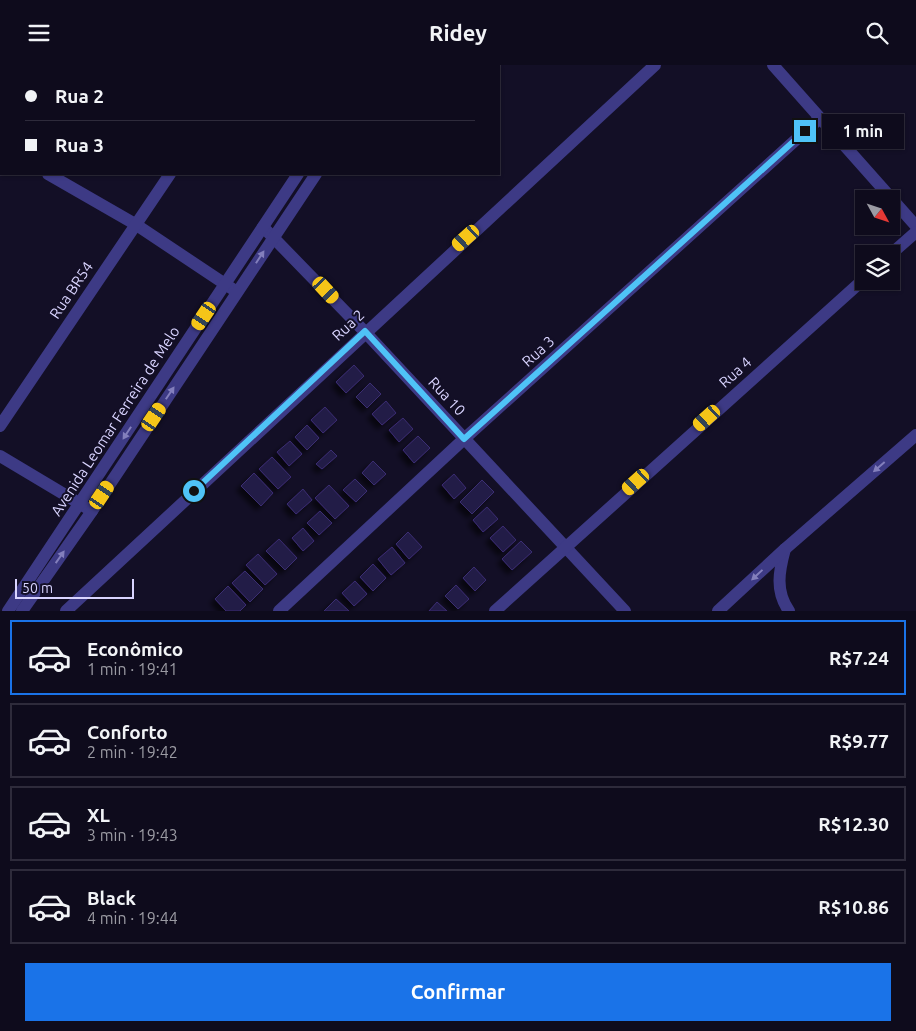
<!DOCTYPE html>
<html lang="pt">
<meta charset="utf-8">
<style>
body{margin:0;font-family:Ubuntu,sans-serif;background:#171425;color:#f1f3f6;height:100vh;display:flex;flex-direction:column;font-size:19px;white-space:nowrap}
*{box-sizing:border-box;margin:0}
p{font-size:16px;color:#9b9ba3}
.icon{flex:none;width:28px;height:28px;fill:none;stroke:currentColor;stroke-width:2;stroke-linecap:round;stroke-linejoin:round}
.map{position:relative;height:546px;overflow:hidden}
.panel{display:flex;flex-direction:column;background:#0e0b1c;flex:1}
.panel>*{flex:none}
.banner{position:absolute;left:0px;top:0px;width:500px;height:110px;box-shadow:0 1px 4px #0004,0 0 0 1px #2e2b3b;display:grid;align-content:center;height:110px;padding:0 25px;background:#0e0b1c}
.needle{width:32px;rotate:130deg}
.tools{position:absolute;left:855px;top:125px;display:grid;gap:10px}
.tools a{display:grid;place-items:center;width:45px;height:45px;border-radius:0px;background:#0e0b1c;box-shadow:0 1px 4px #0004,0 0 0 1px #2e2b3b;font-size:25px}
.scale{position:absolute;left:15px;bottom:12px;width:119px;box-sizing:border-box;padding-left:5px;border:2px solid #d9d4ff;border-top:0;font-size:14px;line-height:18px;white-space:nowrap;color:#d9d4ff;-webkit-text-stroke:4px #130f26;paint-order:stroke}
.end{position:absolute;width:22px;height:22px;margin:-11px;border:6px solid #4fc3f7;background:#111;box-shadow:0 0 0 2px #111}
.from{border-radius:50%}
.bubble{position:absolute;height:35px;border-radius:0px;background:#0e0b1c;box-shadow:0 1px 4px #0004,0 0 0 1px #2e2b3b;font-size:16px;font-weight:600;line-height:35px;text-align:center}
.car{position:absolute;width:15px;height:30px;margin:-15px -8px;border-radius:6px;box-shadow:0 0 4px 1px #0007;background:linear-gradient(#f5c518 24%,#345 0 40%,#f5c518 0 76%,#345 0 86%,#f5c518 0)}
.banner b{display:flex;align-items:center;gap:18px;height:48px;font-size:19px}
.banner b+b{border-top:1px solid #2e2b3b}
.banner i{width:12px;height:12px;background:#f1f3f6}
ul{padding:9px 0 0;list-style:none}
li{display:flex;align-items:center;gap:15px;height:75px;margin:0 10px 8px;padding:0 15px;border:2px solid #2e2b3b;border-radius:0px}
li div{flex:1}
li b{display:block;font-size:19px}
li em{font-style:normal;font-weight:600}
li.active{border-color:#1a73e8}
li>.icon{width:45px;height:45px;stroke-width:1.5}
.primary-button{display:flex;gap:10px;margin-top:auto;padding:10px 25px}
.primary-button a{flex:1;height:58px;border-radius:0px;background:#1a73e8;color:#fff;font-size:20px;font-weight:600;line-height:58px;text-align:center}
header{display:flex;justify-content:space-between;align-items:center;height:65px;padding:0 25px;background:#0e0b1c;font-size:22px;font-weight:600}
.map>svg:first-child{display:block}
.building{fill:#241b47;stroke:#3b2d73;filter:url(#shadow)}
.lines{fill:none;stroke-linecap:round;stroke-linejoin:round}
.minor{stroke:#3d3a85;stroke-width:12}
.tertiary{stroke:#3d3a85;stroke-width:12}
.oneway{fill:#837fbc}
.route{stroke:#4fc3f7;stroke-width:6}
.labels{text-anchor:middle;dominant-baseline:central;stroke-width:4;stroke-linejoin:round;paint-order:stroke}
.street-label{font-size:15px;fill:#d9d4ff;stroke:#130f26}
</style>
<header><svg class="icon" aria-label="menu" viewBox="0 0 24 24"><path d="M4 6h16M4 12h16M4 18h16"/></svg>Ridey<svg class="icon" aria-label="search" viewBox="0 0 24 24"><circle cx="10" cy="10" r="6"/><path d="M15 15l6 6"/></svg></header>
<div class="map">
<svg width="916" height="546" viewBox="0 0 916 546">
<defs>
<filter id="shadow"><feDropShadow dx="-4.5" dy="4.5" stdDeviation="2.5" flood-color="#0009"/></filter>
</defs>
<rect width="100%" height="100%" fill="#130f26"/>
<g class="building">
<polygon points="354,300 364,311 346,328 336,317"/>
<polygon points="370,318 381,329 367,343 356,332"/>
<polygon points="386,336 396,348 382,360 372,349"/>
<polygon points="325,342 337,355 323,368 311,355"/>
<polygon points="403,353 413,364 399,377 389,365"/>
<polygon points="307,360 319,373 307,385 295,372"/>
<polygon points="418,371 430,383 414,398 403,385"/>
<polygon points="290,376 302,389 289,401 277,387"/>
<polygon points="331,385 337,391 322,404 316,399"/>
<polygon points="272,392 291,412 278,424 259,404"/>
<polygon points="373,396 386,409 374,420 362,408"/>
<polygon points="254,408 273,428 261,441 241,421"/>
<polygon points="454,409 466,423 454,434 442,420"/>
<polygon points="355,414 367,426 356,437 343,425"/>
<polygon points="482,415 494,427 472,449 460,437"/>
<polygon points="329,420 349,441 335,454 315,433"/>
<polygon points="303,424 312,435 296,449 287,439"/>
<polygon points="487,442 498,454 483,467 473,455"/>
<polygon points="320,446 332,458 319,470 307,458"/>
<polygon points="503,461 516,475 503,487 490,473"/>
<polygon points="303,463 314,476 303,486 292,473"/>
<polygon points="408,467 422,482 409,494 396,479"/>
<polygon points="279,474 297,493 285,505 266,486"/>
<polygon points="521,476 532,487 512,505 502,494"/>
<polygon points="392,482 405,498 391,510 378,494"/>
<polygon points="258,489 277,509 265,520 246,500"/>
<polygon points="373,499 386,513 373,526 360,512"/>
<polygon points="474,502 486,515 475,526 463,513"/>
<polygon points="245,506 263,524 250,537 232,518"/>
<polygon points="355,516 367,529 354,541 342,528"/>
<polygon points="456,520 469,534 458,544 445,531"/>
<polygon points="228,521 246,540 240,546 226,546 215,534"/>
<polygon points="336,534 349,546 324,546"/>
<polygon points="437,537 447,546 429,546"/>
</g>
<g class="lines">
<g class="minor">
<polyline points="773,0 916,161"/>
<polyline points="245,1 245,0"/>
<polyline points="427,1 429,0"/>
<polyline points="0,81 1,82"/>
<polyline points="48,109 135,159 237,227"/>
<polyline points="263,162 365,267 625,546"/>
<polyline points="891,189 916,167"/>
<polyline points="0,361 170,109"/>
<polyline points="0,391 92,446"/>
<path d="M785 484C779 506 775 526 789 546"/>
<polyline points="66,546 655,0"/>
<polyline points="279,546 464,374 820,53"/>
<polyline points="495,546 864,214"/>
<polyline points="718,546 785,484 916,370"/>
</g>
<g class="tertiary">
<polyline points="370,1 371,0"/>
<polyline points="387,1 388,0"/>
<polyline points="8,546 298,109"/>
<polyline points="22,546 92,446 316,109"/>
</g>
</g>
<defs><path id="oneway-solid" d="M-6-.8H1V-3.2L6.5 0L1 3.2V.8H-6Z" transform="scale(1.25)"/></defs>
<g class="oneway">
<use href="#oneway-solid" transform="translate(260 192) rotate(-57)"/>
<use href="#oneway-solid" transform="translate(170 328) rotate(-56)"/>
<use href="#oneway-solid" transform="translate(127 368) rotate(123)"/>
<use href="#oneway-solid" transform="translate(879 402) rotate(139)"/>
<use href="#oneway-solid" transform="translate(60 492) rotate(-55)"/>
<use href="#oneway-solid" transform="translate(757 510) rotate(137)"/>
</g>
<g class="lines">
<polyline class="route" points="194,426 365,266 464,374 805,66"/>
</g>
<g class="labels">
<g class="street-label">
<text transform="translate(71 225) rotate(-56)">Rua BR54</text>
<text transform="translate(348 260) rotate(-43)">Rua 2</text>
<text transform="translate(538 286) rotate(-42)">Rua 3</text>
<text transform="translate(735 307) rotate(-42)">Rua 4</text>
<text transform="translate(447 331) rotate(47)">Rua 10</text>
<text transform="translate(115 356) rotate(-57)">Avenida Leomar Ferreira de Melo</text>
</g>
</g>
</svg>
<div class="tools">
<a><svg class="needle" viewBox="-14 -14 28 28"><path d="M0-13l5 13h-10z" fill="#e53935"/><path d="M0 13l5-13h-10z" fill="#9b9ba3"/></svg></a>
<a><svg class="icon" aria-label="layers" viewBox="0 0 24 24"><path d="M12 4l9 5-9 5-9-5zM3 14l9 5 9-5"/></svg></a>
</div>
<div class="scale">50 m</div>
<i class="end from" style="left:194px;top:426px"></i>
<i class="end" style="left:805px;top:66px"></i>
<div class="bubble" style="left:822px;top:49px;width:82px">1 min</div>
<i class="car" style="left:466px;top:173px;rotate:228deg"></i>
<i class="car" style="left:326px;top:225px;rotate:137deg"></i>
<i class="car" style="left:204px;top:251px;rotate:214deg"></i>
<i class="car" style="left:154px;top:352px;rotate:34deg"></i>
<i class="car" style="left:707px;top:353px;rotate:228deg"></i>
<i class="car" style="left:636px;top:417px;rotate:228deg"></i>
<i class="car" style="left:102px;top:430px;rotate:34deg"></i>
<div class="banner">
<b><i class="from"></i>Rua 2</b>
<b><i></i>Rua 3</b>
</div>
</div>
<section class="panel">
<ul>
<li class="active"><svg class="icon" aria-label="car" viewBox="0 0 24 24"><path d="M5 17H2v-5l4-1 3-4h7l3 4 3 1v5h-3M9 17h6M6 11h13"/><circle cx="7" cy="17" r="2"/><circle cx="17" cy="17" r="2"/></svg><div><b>Econômico</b><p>1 min · 19:41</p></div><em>R$7.24</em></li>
<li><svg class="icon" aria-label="car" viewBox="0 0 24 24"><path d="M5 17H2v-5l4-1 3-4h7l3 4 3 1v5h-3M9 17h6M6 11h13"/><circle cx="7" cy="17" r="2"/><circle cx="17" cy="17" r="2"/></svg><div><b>Conforto</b><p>2 min · 19:42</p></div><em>R$9.77</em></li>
<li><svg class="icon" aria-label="car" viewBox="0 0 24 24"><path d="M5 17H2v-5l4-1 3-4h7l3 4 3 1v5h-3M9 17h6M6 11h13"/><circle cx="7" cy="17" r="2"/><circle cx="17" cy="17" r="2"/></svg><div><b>XL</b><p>3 min · 19:43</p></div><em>R$12.30</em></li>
<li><svg class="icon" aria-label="car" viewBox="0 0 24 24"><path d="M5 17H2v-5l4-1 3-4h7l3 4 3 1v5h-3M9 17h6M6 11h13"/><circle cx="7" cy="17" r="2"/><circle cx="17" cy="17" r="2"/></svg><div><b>Black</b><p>4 min · 19:44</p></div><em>R$10.86</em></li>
</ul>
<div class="primary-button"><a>Confirmar</a></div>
</section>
